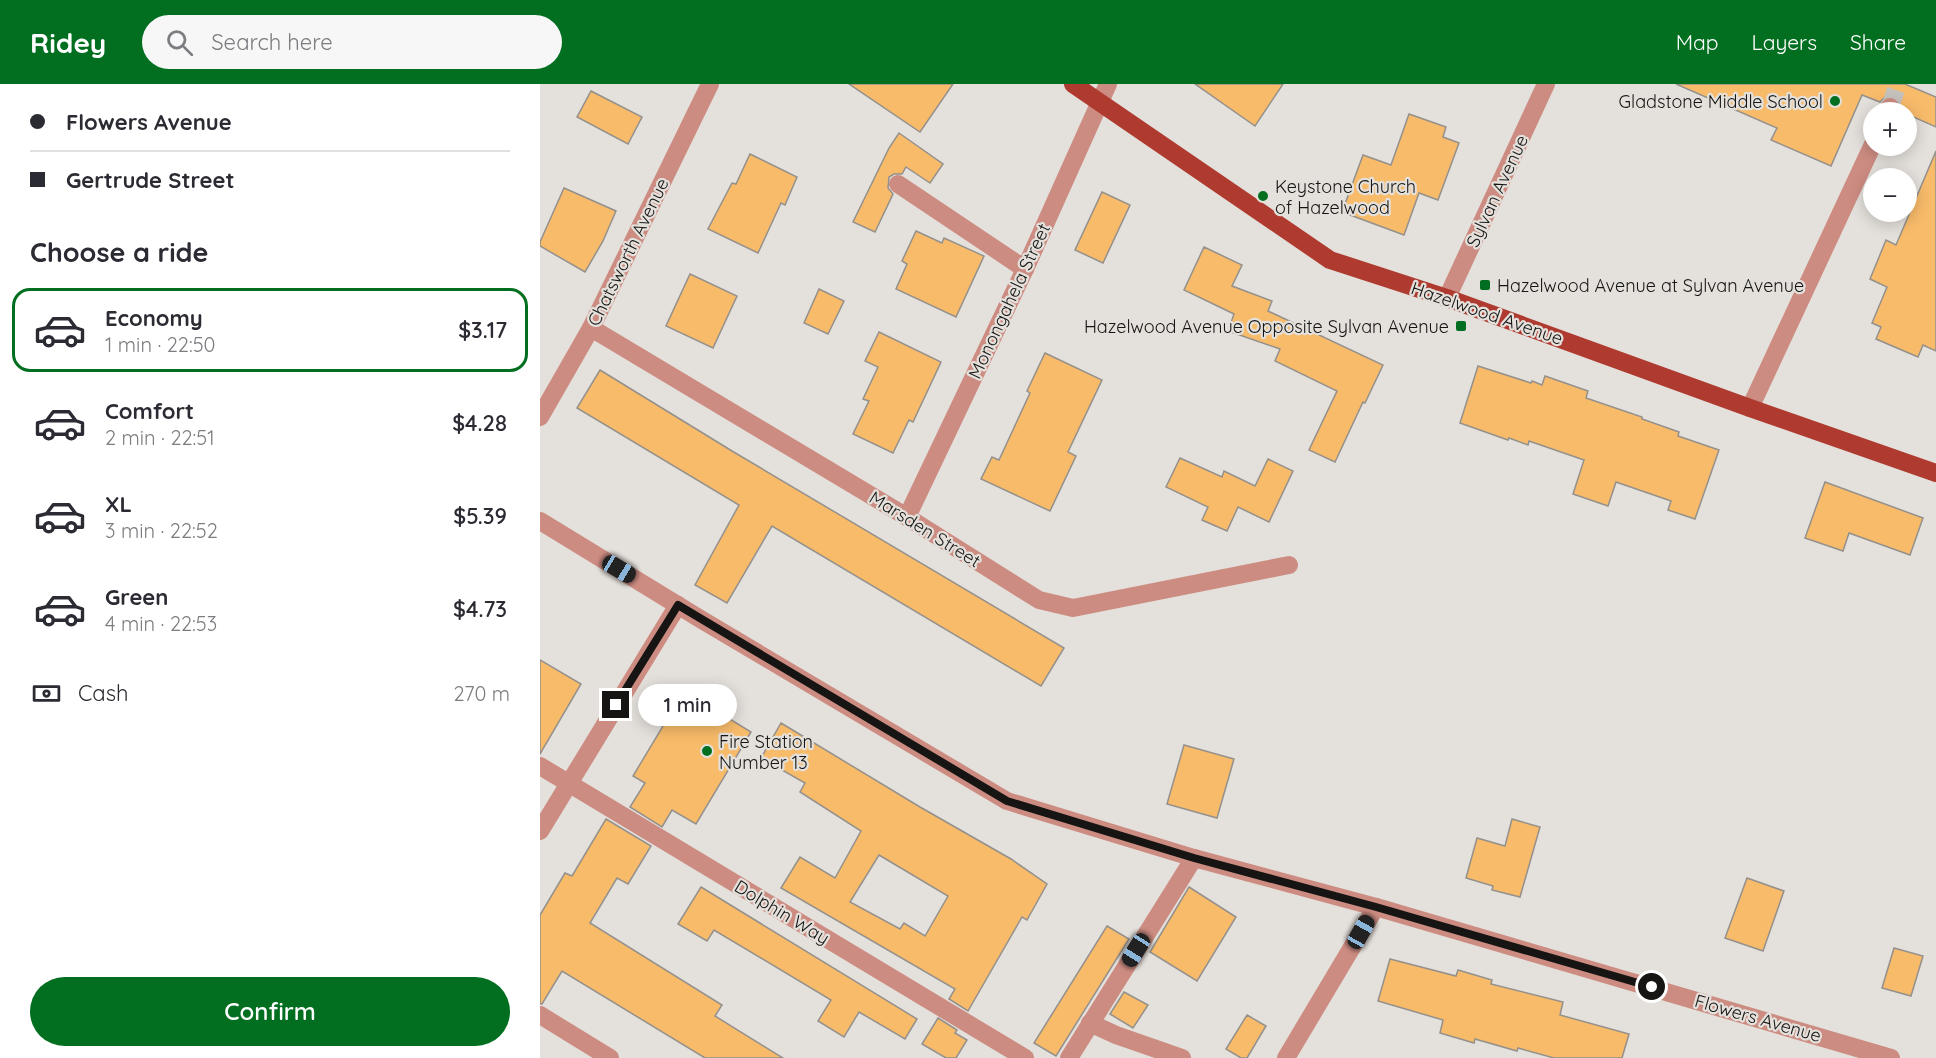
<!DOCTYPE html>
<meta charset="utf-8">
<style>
body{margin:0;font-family:Quicksand,sans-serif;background:#f7f7f7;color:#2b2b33;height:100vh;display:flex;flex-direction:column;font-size:22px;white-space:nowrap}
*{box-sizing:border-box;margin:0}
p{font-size:20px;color:#7c7c81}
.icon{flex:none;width:33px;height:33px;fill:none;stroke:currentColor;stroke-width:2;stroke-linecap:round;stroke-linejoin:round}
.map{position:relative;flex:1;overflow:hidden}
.details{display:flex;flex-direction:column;background:#fff;width:540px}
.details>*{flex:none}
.guide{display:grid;align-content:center;height:132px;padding:0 30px;background:#fff}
.controls{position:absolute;left:1323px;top:18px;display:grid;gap:12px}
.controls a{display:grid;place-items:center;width:54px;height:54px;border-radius:50%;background:#fff;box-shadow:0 3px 15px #0003;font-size:30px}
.end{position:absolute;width:27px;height:27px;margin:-14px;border:8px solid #161513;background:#fff;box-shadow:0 0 0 3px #fff}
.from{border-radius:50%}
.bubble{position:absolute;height:42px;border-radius:21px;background:#fff;box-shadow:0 3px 15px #0003;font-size:20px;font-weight:600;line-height:42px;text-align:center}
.car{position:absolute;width:18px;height:36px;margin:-18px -9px;border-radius:8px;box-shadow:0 0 4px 2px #0007;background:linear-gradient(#222 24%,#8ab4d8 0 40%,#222 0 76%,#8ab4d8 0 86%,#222 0)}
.guide b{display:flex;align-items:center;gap:21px;height:57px;font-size:22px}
.guide b+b{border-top:2px solid #e1e1e2}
.guide i{width:15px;height:15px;background:#2b2b33}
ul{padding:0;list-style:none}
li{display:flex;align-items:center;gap:18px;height:84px;margin:0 12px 9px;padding:0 18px;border:3px solid transparent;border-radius:18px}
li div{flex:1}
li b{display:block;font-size:22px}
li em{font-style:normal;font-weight:600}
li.selected{border-color:#026f20}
li>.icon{width:54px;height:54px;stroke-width:1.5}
h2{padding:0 30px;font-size:27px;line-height:72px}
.pay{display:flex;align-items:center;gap:15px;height:66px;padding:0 30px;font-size:22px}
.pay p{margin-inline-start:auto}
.cta{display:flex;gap:12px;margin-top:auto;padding:12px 30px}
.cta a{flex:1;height:69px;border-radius:36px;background:#026f20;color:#fff;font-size:24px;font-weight:600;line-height:69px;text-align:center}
header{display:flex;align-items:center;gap:36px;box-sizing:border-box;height:84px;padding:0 30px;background:#026f20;color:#fff}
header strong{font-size:28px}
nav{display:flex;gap:33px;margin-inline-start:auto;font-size:21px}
.search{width:420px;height:54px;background:#f7f7f7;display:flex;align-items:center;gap:15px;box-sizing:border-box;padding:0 21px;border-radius:33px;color:#7c7c81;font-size:22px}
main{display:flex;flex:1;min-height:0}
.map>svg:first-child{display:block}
.building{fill:#f8bb6a;stroke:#94908c;stroke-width:1.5;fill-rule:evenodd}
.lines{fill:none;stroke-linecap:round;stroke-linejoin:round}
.minor-tunnel{stroke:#c5c2bd;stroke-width:18;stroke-dasharray:18 9;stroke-linecap:butt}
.minor{stroke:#cd8c82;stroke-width:18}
.major{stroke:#af3b30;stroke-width:18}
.route{stroke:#161513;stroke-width:8}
.poi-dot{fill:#026f20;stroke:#e4e0db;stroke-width:2}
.labels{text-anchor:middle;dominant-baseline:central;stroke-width:4.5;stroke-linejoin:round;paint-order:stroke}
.poi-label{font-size:18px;fill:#161513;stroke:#e4e0db;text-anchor:start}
.street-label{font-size:18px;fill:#161513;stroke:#e4e0db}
</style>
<header>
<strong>Ridey</strong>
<div class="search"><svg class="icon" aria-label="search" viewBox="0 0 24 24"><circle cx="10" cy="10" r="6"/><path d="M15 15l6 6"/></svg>Search here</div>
<nav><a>Map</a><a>Layers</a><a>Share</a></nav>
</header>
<main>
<section class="details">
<div class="guide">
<b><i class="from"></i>Flowers Avenue</b>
<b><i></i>Gertrude Street</b>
</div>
<h2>Choose a ride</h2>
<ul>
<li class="selected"><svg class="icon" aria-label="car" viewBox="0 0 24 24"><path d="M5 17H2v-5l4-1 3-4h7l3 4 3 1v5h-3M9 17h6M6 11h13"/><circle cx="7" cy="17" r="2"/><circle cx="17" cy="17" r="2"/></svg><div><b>Economy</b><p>1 min · 22:50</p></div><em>$3.17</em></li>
<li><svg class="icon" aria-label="car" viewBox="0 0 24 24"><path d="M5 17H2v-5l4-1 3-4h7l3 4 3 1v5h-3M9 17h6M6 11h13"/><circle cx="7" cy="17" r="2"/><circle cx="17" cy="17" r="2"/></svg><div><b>Comfort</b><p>2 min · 22:51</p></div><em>$4.28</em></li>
<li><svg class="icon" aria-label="car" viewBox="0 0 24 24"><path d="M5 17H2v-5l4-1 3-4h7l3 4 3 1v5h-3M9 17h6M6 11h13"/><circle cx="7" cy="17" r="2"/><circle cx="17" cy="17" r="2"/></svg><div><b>XL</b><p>3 min · 22:52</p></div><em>$5.39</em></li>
<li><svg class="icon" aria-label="car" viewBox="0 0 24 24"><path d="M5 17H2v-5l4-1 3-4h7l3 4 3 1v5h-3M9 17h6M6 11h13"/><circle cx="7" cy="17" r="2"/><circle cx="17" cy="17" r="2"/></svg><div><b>Green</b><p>4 min · 22:53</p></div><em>$4.73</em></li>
</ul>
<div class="pay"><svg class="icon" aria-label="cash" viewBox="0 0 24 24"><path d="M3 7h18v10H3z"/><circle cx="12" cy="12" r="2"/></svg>Cash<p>270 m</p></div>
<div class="cta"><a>Confirm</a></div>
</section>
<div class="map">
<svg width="1396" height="974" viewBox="0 0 1396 974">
<rect width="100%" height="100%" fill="#e4e0db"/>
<g class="building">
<polygon points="309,0 413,0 380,48"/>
<polygon points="655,0 743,0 715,42"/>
<polygon points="1136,0 1365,0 1396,13 1396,43 1360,27 1360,18 1355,13 1345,13 1340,18 1322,11 1291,82 1231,56 1237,44"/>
<polygon points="51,7 102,33 88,60 37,33"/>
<polygon points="869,30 906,43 903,53 919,59 898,116 879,109 864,151 802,128 823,71 851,81"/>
<polygon points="359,49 403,80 390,99 366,83 362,90 354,90 349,93 348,104 353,110 335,148 313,138 349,64"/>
<polygon points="1396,67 1396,267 1383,261 1378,273 1336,255 1341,243 1332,239 1347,203 1330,195 1346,156 1356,161"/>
<polygon points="210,70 257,93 245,121 241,119 218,169 168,145 192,99 196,100"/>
<polygon points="24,104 76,127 63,157 45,188 0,162 0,158"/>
<polygon points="562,108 590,121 563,179 535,166"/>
<polygon points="376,147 402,159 404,154 444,172 416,233 356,205 367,180 362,177"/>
<polygon points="664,163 702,181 692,202 732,217 728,227 843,281 825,319 823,318 795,378 769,366 797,307 735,277 740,265 688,247 694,230 644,206"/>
<polygon points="150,190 197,212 173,264 126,242"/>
<polygon points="279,205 304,217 288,250 264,239"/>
<polygon points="339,248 401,278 373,338 369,336 353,369 313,350 329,317 323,315 338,283 325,277"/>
<polygon points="505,269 562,296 528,368 536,372 510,427 441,395 452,373 459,376 490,309 487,307"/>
<polygon points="938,282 991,299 992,297 1002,301 1005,292 1048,307 1046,314 1102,333 1102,335 1139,348 1138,352 1179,366 1155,435 1128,426 1131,417 1076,398 1068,422 1033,410 1044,376 989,357 988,361 969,354 968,356 920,339"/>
<polygon points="60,286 192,367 524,564 501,602 232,442 187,519 155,501 199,421 37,324"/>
<polygon points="640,374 682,393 684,387 715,402 728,375 753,387 729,438 698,423 687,447 662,436 668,423 626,403"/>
<polygon points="1285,398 1383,434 1370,471 1309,449 1303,467 1265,454"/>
<polygon points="0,576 41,600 0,670"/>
<polygon points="144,607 211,648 156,740 132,726 122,743 90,723 105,699 93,692"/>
<path d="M241 639 380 723 471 775 507 800 487 836 482 833 428 927 409 915 415 905 241 804 260 773 295 794 321 747 260 708 265 699 221 674ZM339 771 408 812 385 852 364 839 360 845 310 818Z"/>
<polygon points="644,661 694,675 677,734 627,720"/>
<polygon points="66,735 111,762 88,800 77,794 50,839 182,921 175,932 243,974 165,974 22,887 2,920 0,920 0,831 25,789 32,792"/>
<polygon points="972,735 1000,743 980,813 952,806 953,802 926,794 937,754 965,762"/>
<polygon points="1207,794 1244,807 1223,867 1185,854"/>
<polygon points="161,803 377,935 365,955 319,928 304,953 278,937 291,916 174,846 167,857 138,840"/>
<polygon points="649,803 696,833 657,897 610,868"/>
<polygon points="567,842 589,855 516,972 494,959"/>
<polygon points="1354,864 1383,872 1371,912 1342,904"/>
<polygon points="850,875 916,892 918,886 952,896 951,900 1023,918 1020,931 1089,950 1082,974 1014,974 978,964 977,967 935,955 934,959 900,949 903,936 838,917"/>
<polygon points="584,908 608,921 593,944 570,930"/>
<polygon points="707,931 726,942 707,974 701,974 686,965"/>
<polygon points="398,934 417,946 415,949 427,956 416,974 406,974 382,960"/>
</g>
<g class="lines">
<polyline class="minor-tunnel" points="1350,23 1358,0"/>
<g class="minor">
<polyline points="1347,28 1350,23"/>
<polyline points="358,100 485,185"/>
<polyline points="907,214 1006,0"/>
<polyline points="51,244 367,433 499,516 533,524 749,481"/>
<polyline points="1210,324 1334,58"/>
<polyline points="0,333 51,244 170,0"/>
<polyline points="367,433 485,185 568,0"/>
<polyline points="0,437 162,536 467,717 654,774 836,823 1351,974"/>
<polyline points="0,682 485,974"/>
<polyline points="0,747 138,521"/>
<polyline points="0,931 70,974"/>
<polyline points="550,939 576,951 642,974"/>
<polyline points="529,974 654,774"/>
<polyline points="746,974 836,823"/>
</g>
<polyline class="major" points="533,0 790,176 907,214 1210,324 1396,389"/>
</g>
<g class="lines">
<polyline class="route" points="76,621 138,521 467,717 654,774 836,823 1112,903"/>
</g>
<g class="poi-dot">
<circle cx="1295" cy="17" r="6"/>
<circle cx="723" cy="112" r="6"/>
<rect x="939" y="195" width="12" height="12" rx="3"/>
<rect x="915" y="236" width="12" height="12" rx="3"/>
<circle cx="167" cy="667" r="6"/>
</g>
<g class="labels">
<g class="poi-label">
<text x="1283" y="17" text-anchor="end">Gladstone Middle School</text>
<text x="735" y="102">Keystone Church<tspan x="735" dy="21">of Hazelwood</tspan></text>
<text x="957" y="201">Hazelwood Avenue at Sylvan Avenue</text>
<text x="909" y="242" text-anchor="end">Hazelwood Avenue Opposite Sylvan Avenue</text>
<text x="179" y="657">Fire Station<tspan x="179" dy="21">Number 13</tspan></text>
</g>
<g class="street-label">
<text transform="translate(957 107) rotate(-65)">Sylvan Avenue</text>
<text transform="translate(88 168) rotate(-64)">Chatsworth Avenue</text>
<text transform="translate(469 217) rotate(-65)">Monongahela Street</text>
<text transform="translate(947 229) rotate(19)">Hazelwood Avenue</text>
<text transform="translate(385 445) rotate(32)">Marsden Street</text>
<text transform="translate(242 828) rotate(31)">Dolphin Way</text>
<text transform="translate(1218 934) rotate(16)">Flowers Avenue</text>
</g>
</g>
</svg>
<div class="controls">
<a>+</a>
<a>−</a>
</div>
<i class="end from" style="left:1112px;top:903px"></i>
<i class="end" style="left:76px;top:621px"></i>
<div class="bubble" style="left:98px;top:600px;width:99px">1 min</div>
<i class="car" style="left:79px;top:485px;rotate:121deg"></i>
<i class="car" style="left:821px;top:848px;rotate:29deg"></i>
<i class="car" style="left:596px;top:866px;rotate:212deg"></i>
</div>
</main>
